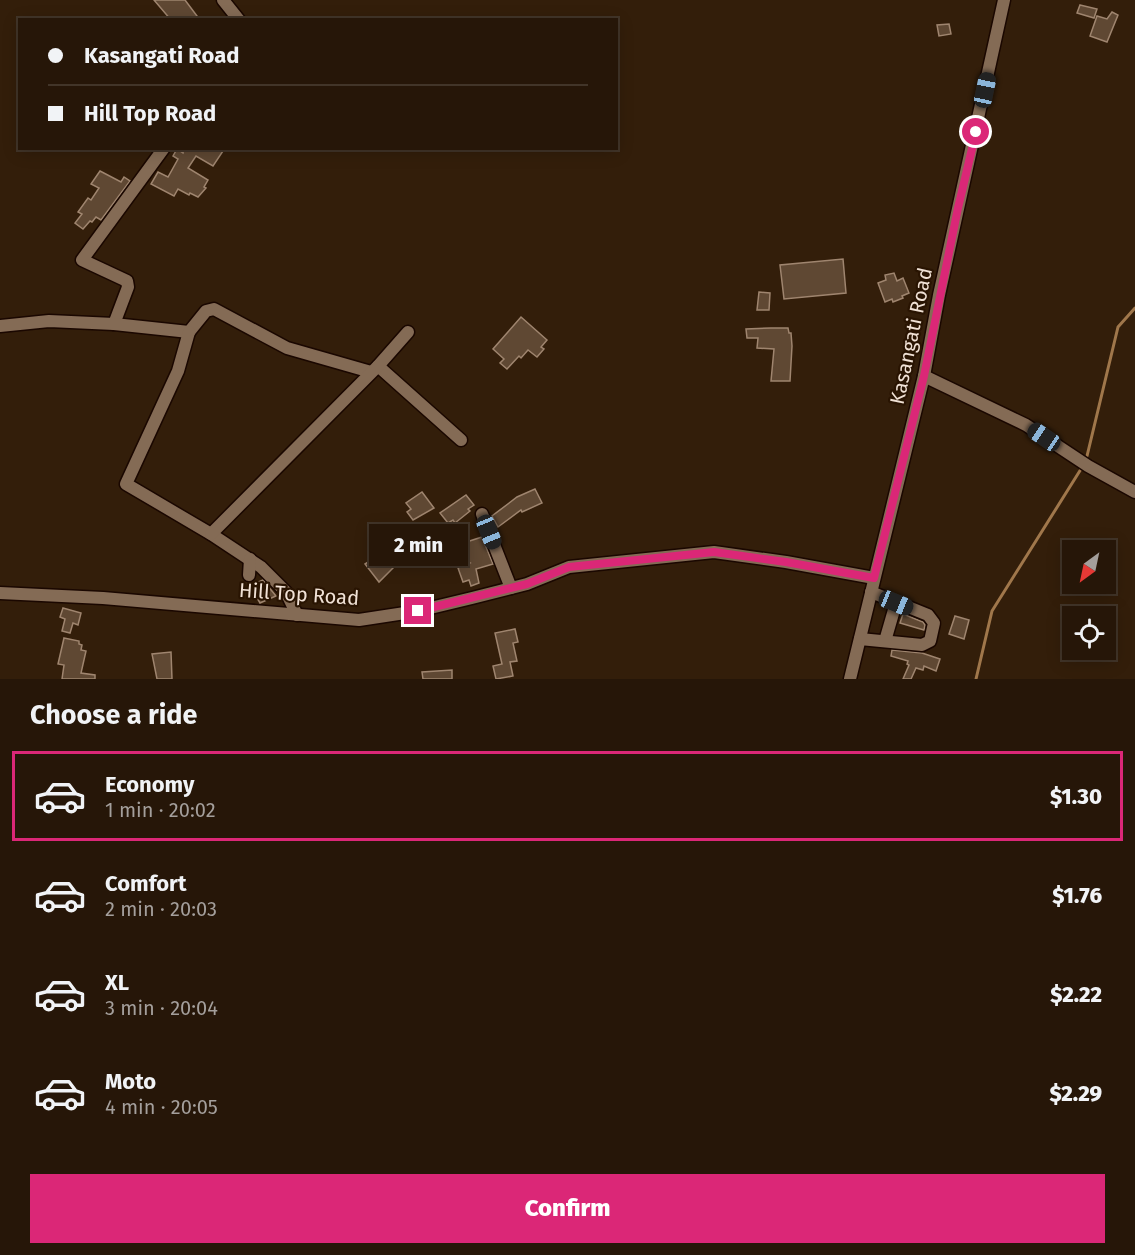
<!DOCTYPE html>
<meta charset="utf-8">
<style>
body{margin:0;font-family:"Fira Sans",sans-serif;background:#2e1f12;color:#f1f3f6;height:100vh;display:flex;flex-direction:column;font-size:22px;white-space:nowrap}
*{box-sizing:border-box;margin:0}
p{font-size:20px;color:#a49f9c}
.icon{flex:none;width:33px;height:33px;fill:none;stroke:currentColor;stroke-width:2;stroke-linecap:round;stroke-linejoin:round}
.map{position:relative;height:679px;overflow:hidden}
.sheet{display:flex;flex-direction:column;background:#261608;flex:1}
.sheet>*{flex:none}
.guide{position:absolute;left:18px;top:18px;width:600px;height:132px;border-radius:0px;box-shadow:0 3px 15px #0003,0 0 0 2px #423529;display:grid;align-content:center;height:132px;padding:0 30px;background:#261608}
.needle{width:39px;rotate:213deg}
.controls{position:absolute;left:1062px;top:540px;display:grid;gap:12px}
.controls a{display:grid;place-items:center;width:54px;height:54px;border-radius:0px;background:#261608;box-shadow:0 3px 15px #0003,0 0 0 2px #423529;font-size:30px}
.end{position:absolute;width:27px;height:27px;margin:-14px;border:8px solid #db2777;background:#fff;box-shadow:0 0 0 3px #fff}
.from{border-radius:50%}
.bubble{position:absolute;height:42px;border-radius:0px;background:#261608;box-shadow:0 3px 15px #0003,0 0 0 2px #423529;font-size:20px;font-weight:800;line-height:42px;text-align:center}
.car{position:absolute;width:18px;height:36px;margin:-18px -9px;border-radius:8px;box-shadow:0 0 4px 2px #0007;background:linear-gradient(#222 24%,#8ab4d8 0 40%,#222 0 76%,#8ab4d8 0 86%,#222 0)}
.guide b{display:flex;align-items:center;gap:21px;height:57px;font-size:22px}
.guide b+b{border-top:2px solid #423529}
.guide i{width:15px;height:15px;background:#f1f3f6}
ul{padding:0;list-style:none}
li{display:flex;align-items:center;gap:18px;height:90px;margin:0 12px 9px;padding:0 18px;border:3px solid transparent;border-radius:0px}
li div{flex:1}
li b{display:block;font-size:22px}
li em{font-style:normal;font-weight:800}
li.on{border-color:#db2777}
li>.icon{width:54px;height:54px;stroke-width:1.5}
h2{padding:0 30px;font-size:27px;line-height:72px}
.button{display:flex;gap:12px;margin-top:auto;padding:12px 30px}
.button a{flex:1;height:69px;border-radius:0px;background:#db2777;color:#fff;font-size:24px;font-weight:800;line-height:69px;text-align:center}
.map>svg:first-child{display:block}
.lines{fill:none;stroke-linecap:round;stroke-linejoin:round}
.stream{stroke:#a0774b;stroke-width:3}
.building{fill:#5f4833;stroke:#9f856f;stroke-width:1.5}
.minor-casing{stroke:#1a0700;stroke-width:15}
.minor{stroke:#846b55;stroke-width:12}
.route{stroke:#db2777;stroke-width:8}
.labels{text-anchor:middle;dominant-baseline:central;stroke-width:4.5;stroke-linejoin:round;paint-order:stroke}
.street-label{font-size:20px;fill:#f0e1d5;stroke:#291402}
</style>
<div class="map">
<svg width="1135" height="679" viewBox="0 0 1135 679">
<rect width="100%" height="100%" fill="#331e0a"/>
<g class="lines">
<g class="stream">
<polyline points="1087,456 1118,327 1135,308"/>
<polyline points="976,679 992,611 1081,469"/>
</g>
</g>
<g class="building">
<polygon points="154,0 185,0 200,20 171,20"/>
<polygon points="1080,5 1097,9 1094,18 1077,13"/>
<polygon points="1112,12 1118,15 1107,42 1090,36 1097,16 1107,19"/>
<polygon points="949,24 951,34 939,36 937,25"/>
<polygon points="184,148 225,148 213,166 196,156 188,168 208,180 204,187 206,188 198,197 190,193 189,195 178,189 174,196 151,184 158,172 168,177 178,159 173,156 177,149 183,153"/>
<polygon points="100,171 121,182 124,177 130,181 101,220 96,217 92,222 90,221 83,229 75,223 82,214 78,212 88,198 91,200 99,188 91,184"/>
<polygon points="843,259 846,293 784,299 780,265"/>
<polygon points="894,273 897,281 903,278 909,293 902,296 903,298 893,302 892,299 885,302 878,283 886,280 885,275"/>
<polygon points="759,292 770,293 769,310 757,310"/>
<polygon points="521,317 547,340 541,347 544,349 537,357 528,350 521,358 519,356 507,369 500,363 504,359 493,349"/>
<polygon points="771,328 788,328 789,333 791,333 792,346 790,381 771,381 774,349 757,348 758,338 747,338 746,329"/>
<polygon points="535,489 542,503 522,512 521,510 498,527 492,516 517,497"/>
<polygon points="422,492 434,508 413,520 407,512 411,509 406,503"/>
<polygon points="466,495 474,505 468,509 470,511 455,523 453,520 448,523 440,513"/>
<polygon points="482,537 493,564 476,569 479,583 471,586 469,580 463,582 458,568 470,563 461,558 457,545"/>
<polygon points="385,551 396,565 379,582 365,564"/>
<polygon points="263,580 276,596 260,603 250,586"/>
<polygon points="63,608 81,613 78,625 73,623 70,633 62,631 65,619 60,617"/>
<polygon points="903,614 923,622 925,625 924,630 900,623"/>
<polygon points="955,616 969,620 964,639 949,634"/>
<polygon points="515,629 518,642 513,643 517,661 510,662 513,676 496,679 493,666 502,664 495,633"/>
<polygon points="64,638 79,641 79,644 82,645 81,650 86,651 81,673 95,675 95,679 62,679 64,665 58,664"/>
<polygon points="892,650 922,653 940,659 936,671 924,666 923,670 916,668 911,679 903,679 909,665 907,664 908,661 891,656"/>
<polygon points="171,652 172,679 157,679 152,654"/>
<polygon points="452,670 452,679 423,679 422,672"/>
</g>
<g class="lines">
<g class="minor-casing">
<g id="minor">
<polyline points="223,0 239,20"/>
<polyline points="114,324 128,287 127,281 82,260 164,148"/>
<polyline points="0,326 49,321 114,324 189,332 206,311 214,309 287,348 371,372"/>
<polyline points="189,332 178,371 126,484 211,534 261,567 286,592 297,615"/>
<polyline points="378,366 461,440"/>
<polyline points="924,376 1026,425 1088,466 1135,492"/>
<polyline points="482,514 511,588"/>
<polyline points="211,534 378,366 408,332"/>
<polyline points="249,575 250,559"/>
<polyline points="0,593 103,598 359,620 418,611 472,598 527,584 569,567 714,552 786,562 874,578"/>
<polyline points="860,639 922,645 930,641 934,623 928,615 871,592"/>
<polyline points="885,641 896,603"/>
<polyline points="850,679 924,376 939,295 1004,0"/>
</g>
</g>
<use href="#minor" class="minor"/>
</g>
<g class="lines">
<polyline class="route" points="418,611 527,584 569,567 714,552 786,562 874,578 924,376 958,208 976,132"/>
</g>
<g class="labels">
<g class="street-label">
<text transform="translate(911 336) rotate(-78)">Kasangati Road</text>
<text transform="translate(299 594) rotate(4)">Hill Top Road</text>
</g>
</g>
</svg>
<div class="controls">
<a><svg class="needle" viewBox="-14 -14 28 28"><path d="M0-13l5 13h-10z" fill="#e53935"/><path d="M0 13l5-13h-10z" fill="#a49f9c"/></svg></a>
<a><svg class="icon" aria-label="locate" viewBox="0 0 24 24"><circle cx="12" cy="12" r="6"/><path d="M12 2v4M12 18v4M2 12h4M18 12h4"/></svg></a>
</div>
<i class="end from" style="left:976px;top:132px"></i>
<i class="end" style="left:418px;top:611px"></i>
<div class="bubble" style="left:369px;top:524px;width:99px">2 min</div>
<i class="car" style="left:985px;top:90px;rotate:12deg"></i>
<i class="car" style="left:1044px;top:437px;rotate:304deg"></i>
<i class="car" style="left:489px;top:532px;rotate:158deg"></i>
<i class="car" style="left:896px;top:603px;rotate:112deg"></i>
<div class="guide">
<b><i class="from"></i>Kasangati Road</b>
<b><i></i>Hill Top Road</b>
</div>
</div>
<section class="sheet">
<h2>Choose a ride</h2>
<ul>
<li class="on"><svg class="icon" aria-label="car" viewBox="0 0 24 24"><path d="M5 17H2v-5l4-1 3-4h7l3 4 3 1v5h-3M9 17h6M6 11h13"/><circle cx="7" cy="17" r="2"/><circle cx="17" cy="17" r="2"/></svg><div><b>Economy</b><p>1 min · 20:02</p></div><em>$1.30</em></li>
<li><svg class="icon" aria-label="car" viewBox="0 0 24 24"><path d="M5 17H2v-5l4-1 3-4h7l3 4 3 1v5h-3M9 17h6M6 11h13"/><circle cx="7" cy="17" r="2"/><circle cx="17" cy="17" r="2"/></svg><div><b>Comfort</b><p>2 min · 20:03</p></div><em>$1.76</em></li>
<li><svg class="icon" aria-label="car" viewBox="0 0 24 24"><path d="M5 17H2v-5l4-1 3-4h7l3 4 3 1v5h-3M9 17h6M6 11h13"/><circle cx="7" cy="17" r="2"/><circle cx="17" cy="17" r="2"/></svg><div><b>XL</b><p>3 min · 20:04</p></div><em>$2.22</em></li>
<li><svg class="icon" aria-label="car" viewBox="0 0 24 24"><path d="M5 17H2v-5l4-1 3-4h7l3 4 3 1v5h-3M9 17h6M6 11h13"/><circle cx="7" cy="17" r="2"/><circle cx="17" cy="17" r="2"/></svg><div><b>Moto</b><p>4 min · 20:05</p></div><em>$2.29</em></li>
</ul>
<div class="button"><a>Confirm</a></div>
</section>
